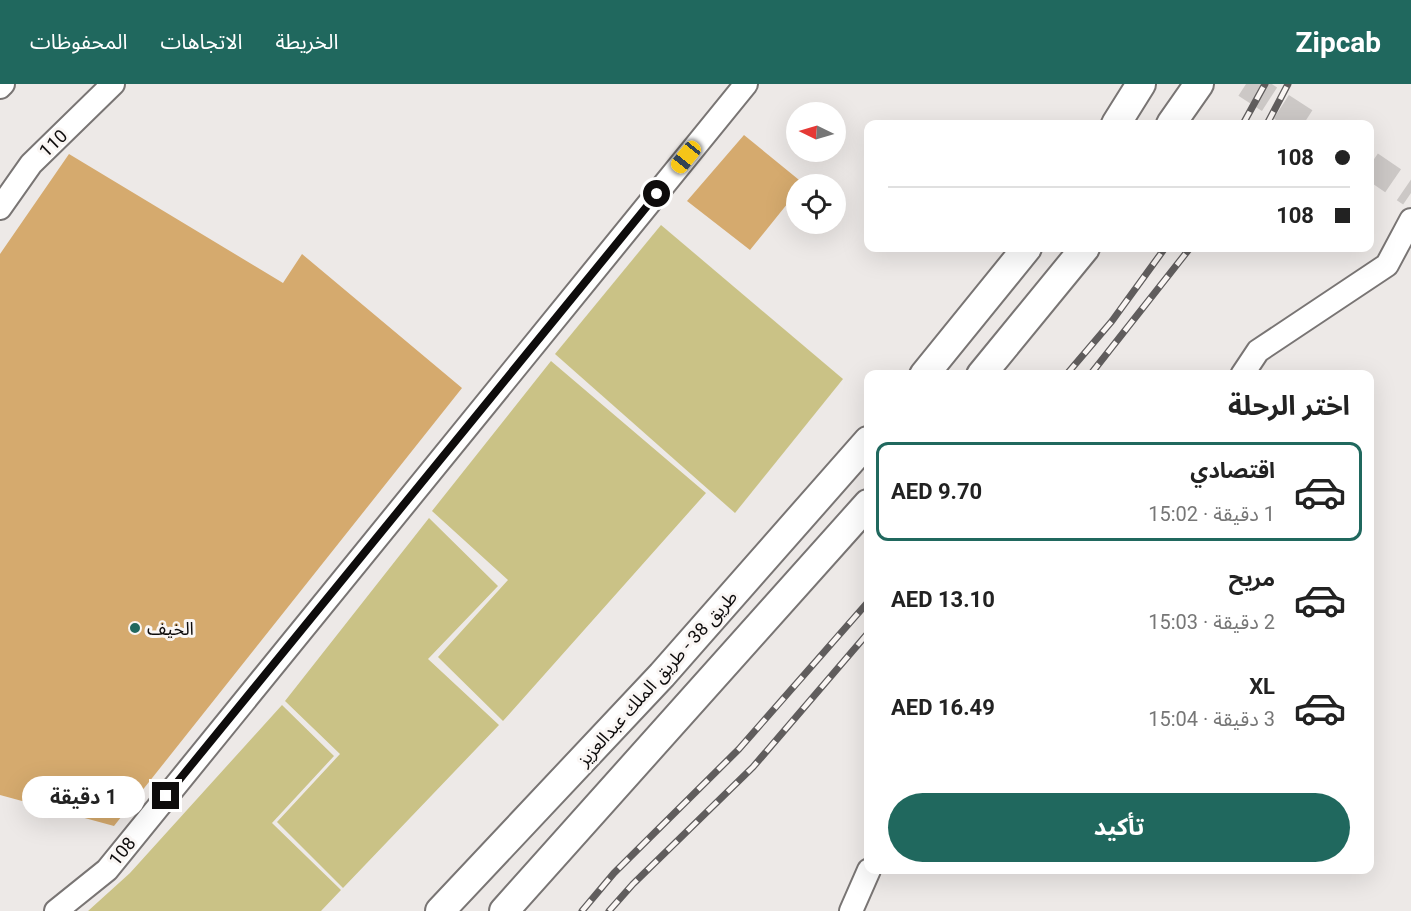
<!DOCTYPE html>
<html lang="ar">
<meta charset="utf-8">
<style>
body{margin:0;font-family:Roboto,"Noto Sans Arabic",sans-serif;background:#f2f2f2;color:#222;direction:rtl;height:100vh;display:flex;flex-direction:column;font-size:22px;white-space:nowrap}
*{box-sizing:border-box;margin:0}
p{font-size:20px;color:#767676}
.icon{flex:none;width:33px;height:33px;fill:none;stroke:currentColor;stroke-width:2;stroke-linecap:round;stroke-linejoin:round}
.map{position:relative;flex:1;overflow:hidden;direction:ltr}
.panel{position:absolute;left:864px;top:286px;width:510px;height:504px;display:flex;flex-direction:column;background:#fff;border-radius:12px;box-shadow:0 6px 24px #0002;direction:rtl}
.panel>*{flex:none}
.banner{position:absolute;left:864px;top:36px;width:510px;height:132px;border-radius:12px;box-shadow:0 6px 24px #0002;direction:rtl;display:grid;align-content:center;height:132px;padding:0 24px;background:#fff}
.needle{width:39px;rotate:275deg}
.fabs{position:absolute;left:786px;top:18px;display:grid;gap:12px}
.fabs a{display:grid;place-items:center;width:60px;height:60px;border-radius:50%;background:#fff;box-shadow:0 6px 24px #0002;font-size:30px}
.end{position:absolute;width:27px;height:27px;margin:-14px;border:8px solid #0e0c0c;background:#fff;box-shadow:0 0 0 3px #fff}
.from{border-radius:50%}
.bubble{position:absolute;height:42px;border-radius:21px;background:#fff;box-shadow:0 6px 24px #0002;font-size:20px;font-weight:700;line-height:42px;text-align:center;direction:rtl}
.car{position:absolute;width:18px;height:36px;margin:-18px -9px;border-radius:8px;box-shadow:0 0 4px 2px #0007;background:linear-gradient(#f5c518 24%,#345 0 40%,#f5c518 0 76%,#345 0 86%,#f5c518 0)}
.banner b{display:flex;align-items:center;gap:21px;height:57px;font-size:22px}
.banner b+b{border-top:2px solid #e0e0e0}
.banner i{width:15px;height:15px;background:#222}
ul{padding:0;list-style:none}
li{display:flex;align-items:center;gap:18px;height:99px;margin:0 12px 9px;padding:0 12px;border:3px solid transparent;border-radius:12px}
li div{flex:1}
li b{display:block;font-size:22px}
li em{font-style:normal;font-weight:700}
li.active{border-color:#20685e}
li>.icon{width:54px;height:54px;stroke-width:1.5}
h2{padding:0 24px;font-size:27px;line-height:72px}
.button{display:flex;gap:12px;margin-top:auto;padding:12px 24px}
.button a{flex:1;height:69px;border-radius:36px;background:#20685e;color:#fff;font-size:24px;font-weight:700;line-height:69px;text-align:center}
header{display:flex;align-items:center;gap:36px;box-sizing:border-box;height:84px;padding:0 30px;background:#20685e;color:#fff}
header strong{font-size:28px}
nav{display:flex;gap:33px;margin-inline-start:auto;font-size:21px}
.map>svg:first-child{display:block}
.green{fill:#cac286}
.building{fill:#d5aa6e}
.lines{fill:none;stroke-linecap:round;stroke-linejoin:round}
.major-tunnel{stroke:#ccc8c6;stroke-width:28;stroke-dasharray:28 14;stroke-linecap:butt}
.minor-casing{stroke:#797574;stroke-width:26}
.major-casing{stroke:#797574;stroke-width:32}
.minor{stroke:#fff;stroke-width:22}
.major{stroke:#fff;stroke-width:28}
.rail-casing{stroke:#605d5d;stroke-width:7}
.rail{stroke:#faf6f4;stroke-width:4.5;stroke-dasharray:14;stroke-linecap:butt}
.route{stroke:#0e0c0c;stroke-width:8}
.poi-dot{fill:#20685e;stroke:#faf6f4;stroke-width:2}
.labels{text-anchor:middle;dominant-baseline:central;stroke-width:6;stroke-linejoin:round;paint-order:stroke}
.street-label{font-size:18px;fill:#0e0c0c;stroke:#faf6f4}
.poi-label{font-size:18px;fill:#0e0c0c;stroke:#faf6f4;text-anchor:start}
</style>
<header>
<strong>Zipcab</strong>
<nav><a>الخريطة</a><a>الاتجاهات</a><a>المحفوظات</a></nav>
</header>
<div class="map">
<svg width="1411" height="827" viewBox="0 0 1411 827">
<rect width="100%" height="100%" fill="#ede9e7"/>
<g class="green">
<polygon points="661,141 843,295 735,429 555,270"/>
<polygon points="551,277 706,409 503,637 438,573 508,496 432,427"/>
<polygon points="429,434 498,502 428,575 499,641 343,804 277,738 340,670 285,617"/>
<polygon points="282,621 334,672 272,739 341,806 321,827 88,827 130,789"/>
</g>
<g class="building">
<polygon points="744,51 804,100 796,100 796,109 750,166 687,117"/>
<polygon points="69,70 283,199 302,170 462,304 114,742 0,711 0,170"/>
</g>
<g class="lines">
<g class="major-tunnel">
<polyline points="1246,0 1308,40"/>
<polyline points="1370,81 1411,109"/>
</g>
<g class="minor-casing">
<g id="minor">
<polyline points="0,3 3,0"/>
<polyline points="0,124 31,80 113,0"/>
<polyline points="1242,291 1258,267 1387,181 1411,136"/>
<polyline points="56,827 107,786 746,0"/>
<polyline points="851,827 869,786"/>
</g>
</g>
<g class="major-casing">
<g id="major">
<polyline points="1116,40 1141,0"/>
<polyline points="1171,40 1199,0"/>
<polyline points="924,291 1027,164"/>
<polyline points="981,291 1085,164"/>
<polyline points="440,827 662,591 868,357"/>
<polyline points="504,827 868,420"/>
</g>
</g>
<use href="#minor" class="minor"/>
<use href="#major" class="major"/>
<g class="rail-casing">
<g id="rail">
<polyline points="1243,40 1265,0"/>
<polyline points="1267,40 1288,0"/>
<polyline points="1066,291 1112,237 1165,164"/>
<polyline points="1090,291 1190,164"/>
<polyline points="582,827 614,789 739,665 868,518"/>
<polyline points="609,827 633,800 753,683 868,549"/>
</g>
</g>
<use href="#rail" class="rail"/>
</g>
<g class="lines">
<polyline class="route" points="166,712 657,110"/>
</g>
<circle class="poi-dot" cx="135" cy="544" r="6"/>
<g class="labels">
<g class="street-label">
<text transform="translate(53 59) rotate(-44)">110</text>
<text transform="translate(657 594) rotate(-48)">طريق 38 - طريق الملك عبدالعزيز</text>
<text transform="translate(122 767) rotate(-51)">108</text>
</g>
<g class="poi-label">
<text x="147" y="544">الخيف</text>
</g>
</g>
</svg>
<div class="fabs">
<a><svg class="needle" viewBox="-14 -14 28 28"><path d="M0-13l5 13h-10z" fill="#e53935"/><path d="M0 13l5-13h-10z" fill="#767676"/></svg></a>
<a><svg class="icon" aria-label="locate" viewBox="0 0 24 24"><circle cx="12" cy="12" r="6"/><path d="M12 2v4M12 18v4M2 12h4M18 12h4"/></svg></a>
</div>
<i class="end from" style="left:657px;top:110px"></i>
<i class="end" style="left:166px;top:712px"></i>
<div class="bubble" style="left:22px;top:692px;width:123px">1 دقيقة</div>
<i class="car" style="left:686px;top:73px;rotate:219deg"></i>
<div class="banner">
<b><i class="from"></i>108</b>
<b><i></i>108</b>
</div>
<section class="panel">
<h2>اختر الرحلة</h2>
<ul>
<li class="active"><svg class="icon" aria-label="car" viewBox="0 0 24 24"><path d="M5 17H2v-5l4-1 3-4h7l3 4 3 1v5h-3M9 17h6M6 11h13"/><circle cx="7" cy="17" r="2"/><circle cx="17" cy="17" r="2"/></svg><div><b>اقتصادي</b><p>1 دقيقة · 15:02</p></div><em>AED 9.70</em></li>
<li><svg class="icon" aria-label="car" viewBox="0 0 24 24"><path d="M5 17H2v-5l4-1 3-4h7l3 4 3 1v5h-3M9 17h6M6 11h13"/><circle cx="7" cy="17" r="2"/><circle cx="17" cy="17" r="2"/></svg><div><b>مريح</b><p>2 دقيقة · 15:03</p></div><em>AED 13.10</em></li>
<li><svg class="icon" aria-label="car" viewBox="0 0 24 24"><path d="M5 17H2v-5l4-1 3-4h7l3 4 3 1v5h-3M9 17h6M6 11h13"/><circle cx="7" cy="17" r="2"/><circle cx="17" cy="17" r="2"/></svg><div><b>XL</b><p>3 دقيقة · 15:04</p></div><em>AED 16.49</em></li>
</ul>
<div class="button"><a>تأكيد</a></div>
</section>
</div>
